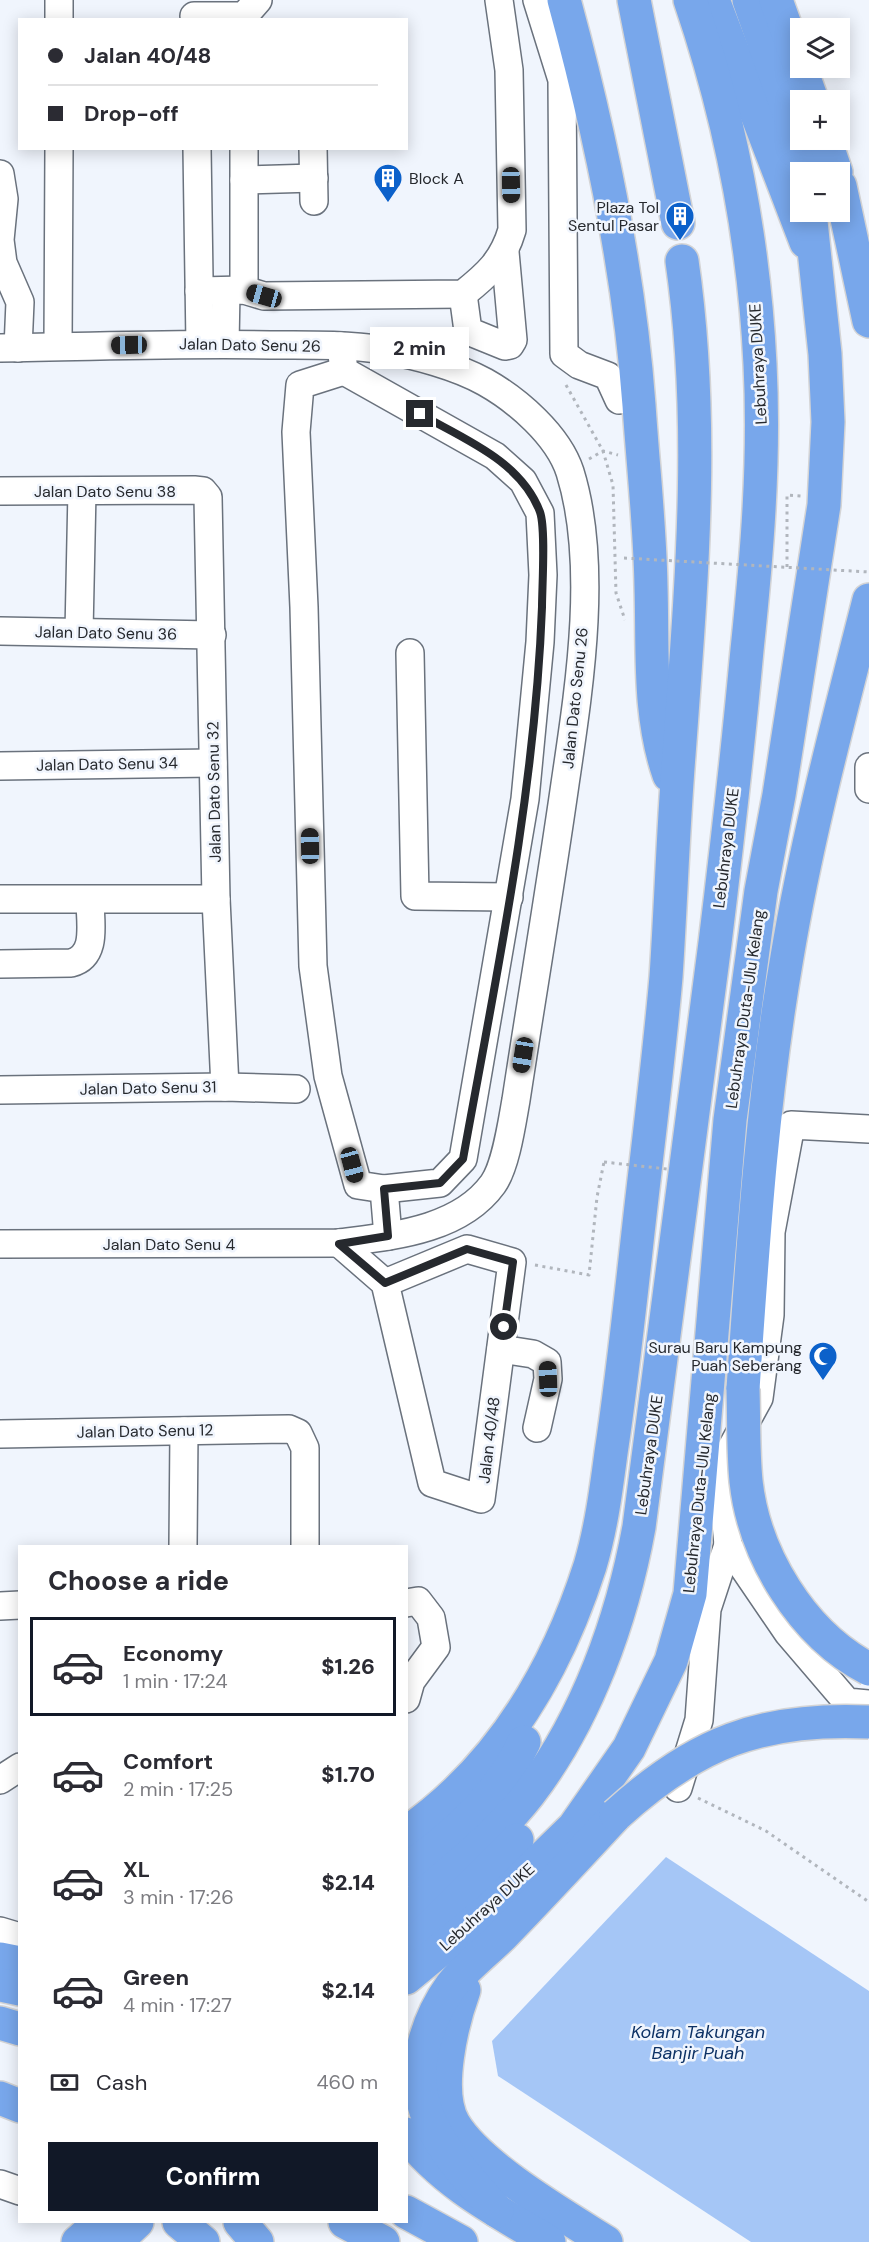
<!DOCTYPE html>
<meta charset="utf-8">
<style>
body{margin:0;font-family:"DM Sans",sans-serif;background:#f7f7f7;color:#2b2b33;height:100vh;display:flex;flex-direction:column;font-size:22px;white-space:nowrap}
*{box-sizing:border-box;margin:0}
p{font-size:20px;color:#7c7c81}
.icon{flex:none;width:33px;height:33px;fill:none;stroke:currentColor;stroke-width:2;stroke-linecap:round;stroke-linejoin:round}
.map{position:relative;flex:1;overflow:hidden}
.drawer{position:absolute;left:18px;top:1545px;width:390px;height:678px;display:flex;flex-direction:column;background:#fff;border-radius:0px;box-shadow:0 3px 15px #0003}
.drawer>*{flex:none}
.hud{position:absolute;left:18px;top:18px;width:390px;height:132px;border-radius:0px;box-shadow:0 3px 15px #0003;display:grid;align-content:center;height:132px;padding:0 30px;background:#fff}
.buttons{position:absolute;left:790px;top:18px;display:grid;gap:12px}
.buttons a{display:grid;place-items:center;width:60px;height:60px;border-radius:0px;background:#fff;box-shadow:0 3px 15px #0003;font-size:30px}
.end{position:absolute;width:27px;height:27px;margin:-14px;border:8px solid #26292e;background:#fff;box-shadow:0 0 0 3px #fff}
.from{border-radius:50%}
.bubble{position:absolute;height:42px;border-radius:0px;background:#fff;box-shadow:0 3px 15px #0003;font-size:20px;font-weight:800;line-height:42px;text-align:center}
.car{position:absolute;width:18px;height:36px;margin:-18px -9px;border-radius:8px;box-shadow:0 0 4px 2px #0007;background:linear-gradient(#222 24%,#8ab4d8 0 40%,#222 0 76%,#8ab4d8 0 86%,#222 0)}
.hud b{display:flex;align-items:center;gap:21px;height:57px;font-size:22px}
.hud b+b{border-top:2px solid #e1e1e2}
.hud i{width:15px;height:15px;background:#2b2b33}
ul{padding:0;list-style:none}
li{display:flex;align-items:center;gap:18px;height:99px;margin:0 12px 9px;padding:0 18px;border:3px solid transparent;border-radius:0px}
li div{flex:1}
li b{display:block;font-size:22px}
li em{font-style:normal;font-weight:800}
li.active{border-color:#111827}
li>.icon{width:54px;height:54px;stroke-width:1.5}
h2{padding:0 30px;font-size:27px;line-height:72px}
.pay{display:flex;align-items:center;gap:15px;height:66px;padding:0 30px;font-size:22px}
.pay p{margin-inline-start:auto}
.action{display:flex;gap:12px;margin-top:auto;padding:12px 30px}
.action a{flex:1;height:69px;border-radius:0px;background:#111827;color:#fff;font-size:24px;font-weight:800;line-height:69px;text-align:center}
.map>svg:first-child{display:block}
.forest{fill:#a5c6f6}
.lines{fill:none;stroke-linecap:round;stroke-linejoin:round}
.minor-casing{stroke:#6a727d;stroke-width:30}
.highway-casing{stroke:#d4d4d5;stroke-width:36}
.path{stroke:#b1b6bd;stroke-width:3;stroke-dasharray:3 4.5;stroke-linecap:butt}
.minor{stroke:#fff;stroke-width:27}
.highway{stroke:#78a7eb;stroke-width:33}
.highway-bridge-casing{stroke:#d4d4d5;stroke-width:36;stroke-linecap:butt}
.path-bridge{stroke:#b1b6bd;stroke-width:3;stroke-dasharray:3 4.5;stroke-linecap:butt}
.highway-bridge{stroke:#78a7eb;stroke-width:33}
.route{stroke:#26292e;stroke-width:8}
.labels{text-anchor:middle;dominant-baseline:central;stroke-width:5;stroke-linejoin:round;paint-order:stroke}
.poi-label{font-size:16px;fill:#26292e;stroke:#f0f5fd;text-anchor:end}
.street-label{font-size:16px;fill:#26292e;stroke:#f0f5fd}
.water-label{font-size:18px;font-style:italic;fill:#0c3165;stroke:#f0f5fd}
</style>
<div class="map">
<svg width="869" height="2242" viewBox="0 0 869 2242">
<rect width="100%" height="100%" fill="#f0f5fd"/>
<polygon class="forest" points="666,1857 869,1991 869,2242 751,2242 498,2076 492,2041"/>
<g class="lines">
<g class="minor-casing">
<g id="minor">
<polyline points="537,0 562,80 564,354 579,365 608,376 619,400"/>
<polyline points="194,16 244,16 258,0"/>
<polyline points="59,20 59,0"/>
<polyline points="197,148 200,344"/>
<polyline points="313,148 314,201"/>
<polyline points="0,174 4,199 0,240 3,263 20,302 18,348"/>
<polyline points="244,180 314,178"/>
<polyline points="244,290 244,148"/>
<path d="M199 291 244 290 264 296 463 294C487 275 503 261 512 230L509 70 499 0"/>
<polyline points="463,294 468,331 505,346 510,345 513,340 505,252"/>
<polyline points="225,344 226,291"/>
<polyline points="58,345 59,148"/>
<polyline points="341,346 344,371 495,456 523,481 540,513 543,575 540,642 525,799 463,1159 440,1183 384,1189"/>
<path d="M0 348C90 347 180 343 270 345 307 345 346 344 383 350 415 355 456 366 485 382 517 400 558 435 570 472 599 565 579 689 565 784 550 889 532 995 516 1100 512 1122 506 1166 493 1184 459 1231 391 1236 339 1243L0 1244"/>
<polyline points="344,371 300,385 296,432 304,607 313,966 328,1076 358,1185 384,1189 388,1236"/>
<polyline points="0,491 194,490 203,491 208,497 216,899 225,1087"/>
<polyline points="0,631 212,635"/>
<polyline points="79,632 82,491"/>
<polyline points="410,653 415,896 509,897"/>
<polyline points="0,766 213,763"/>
<polyline points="869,767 869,789"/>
<polyline points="0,899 216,899"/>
<path d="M0 964 71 963C98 956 90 923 90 900"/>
<polyline points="0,1090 225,1087 296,1089"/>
<polyline points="869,1129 791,1125 771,1232 770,1315 759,1398 721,1467 728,1545 788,1633 847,1702 869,1704"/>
<polyline points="339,1243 385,1283 432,1483 481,1499 512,1262 467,1249 385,1283"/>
<polyline points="501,1349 533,1354 547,1362 548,1379 537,1428"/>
<polyline points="0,1434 289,1429 298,1433 305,1448 305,1546"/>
<polyline points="183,1546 184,1431"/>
<polyline points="406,1603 418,1601 431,1618 436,1647 411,1681 406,1699"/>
<polyline points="0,1606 20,1605"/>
<polyline points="0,1780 20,1767"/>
<polyline points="678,1788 699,1720 707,1609 728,1545"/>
<polyline points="0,1931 20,1937"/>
<polyline points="0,2184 20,2191"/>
</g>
</g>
<g class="highway-casing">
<g id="highway">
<path d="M564 0C600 132 629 269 639 405 643 466 650 526 651 587 653 651 648 714 669 775"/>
<polyline points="634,0 678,223"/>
<polyline points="713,0 806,242"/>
<polyline points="749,0 790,116 804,172"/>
<polyline points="776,0 812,100"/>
<polyline points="825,140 836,172"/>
<polyline points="840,186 869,321"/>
<path d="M743 1389C753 1244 762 1101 787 957 807 837 839 718 869 600"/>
<path d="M406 1833C498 1769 556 1672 590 1566 601 1529 606 1491 611 1453 623 1374 631 1295 640 1215 649 1136 659 1057 666 977 671 903 673 829 679 755 691 589 706 426 682 261"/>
<path d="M406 1870C454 1836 499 1796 524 1742"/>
<path d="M406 1910C448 1873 495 1838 529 1794 587 1718 622 1620 639 1527 665 1332 690 1137 715 943 727 845 738 748 747 650 757 555 765 460 760 364 754 241 730 117 690 0"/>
<polyline points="406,1956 421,1936 517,1840"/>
<polyline points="0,1959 20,1963"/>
<polyline points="406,1978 491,1908 574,1827 629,1748 671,1661 690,1594 730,1120 761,891 779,795 824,505 828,422 825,354 810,212"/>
<polyline points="0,1985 20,1989"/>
<path d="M464 1990C452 2023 435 2092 454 2124 479 2166 563 2215 606 2242"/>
<polyline points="0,2023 20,2029"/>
<polyline points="0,2098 20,2106"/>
<path d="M406 2134C443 2183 497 2211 549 2242"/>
<path d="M497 2211C467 2177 432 2142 422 2098 413 2062 430 2015 451 1986 463 1970 488 1950 503 1935 541 1896 579 1855 616 1815"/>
<polyline points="406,2212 461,2242"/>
<polyline points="179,2222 203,2242"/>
<polyline points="240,2222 257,2242"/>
<polyline points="345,2222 383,2242"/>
<polyline points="78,2242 101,2222"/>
<polyline points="116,2242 137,2222"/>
</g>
</g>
<g class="path">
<polyline points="566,385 603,451 613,485 616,593 625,620"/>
<polyline points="589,459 603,451 618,455"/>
<polyline points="787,567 787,495 801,496"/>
<polyline points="535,1265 589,1275 597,1197 604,1162"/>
<polyline points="698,1798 766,1831 869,1902"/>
</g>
<use href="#minor" class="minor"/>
<use href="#highway" class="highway"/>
<g class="highway-bridge-casing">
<g id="highway-bridge">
<path d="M743 1389C744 1420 743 1451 746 1481 754 1555 802 1634 869 1669"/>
<path d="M616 1815C695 1743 761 1717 869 1722"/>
</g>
</g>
<g class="path-bridge">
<polyline points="624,558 869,572"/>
<polyline points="604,1162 667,1169"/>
</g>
<use href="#highway-bridge" class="highway-bridge"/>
</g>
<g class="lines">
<path class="route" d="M420 414C464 439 521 461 540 512 546 529 542 587 542 607 535 793 496 977 463 1159L440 1183 384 1189 388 1236 339 1244 385 1283 467 1249 513 1262 504 1327"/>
</g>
<defs>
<g id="building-pin" transform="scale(1.5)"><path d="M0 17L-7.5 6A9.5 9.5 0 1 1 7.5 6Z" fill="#0c61ca" stroke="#f0f5fd"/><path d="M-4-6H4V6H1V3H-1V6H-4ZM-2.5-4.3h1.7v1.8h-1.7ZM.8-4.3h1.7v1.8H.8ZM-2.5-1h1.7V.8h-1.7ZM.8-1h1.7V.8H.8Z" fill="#fff"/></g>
<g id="mosque-pin" transform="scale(1.5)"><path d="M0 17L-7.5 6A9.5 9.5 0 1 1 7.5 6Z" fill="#0c61ca" stroke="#f0f5fd"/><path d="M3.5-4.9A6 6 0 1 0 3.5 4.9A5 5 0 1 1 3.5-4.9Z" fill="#fff"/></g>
</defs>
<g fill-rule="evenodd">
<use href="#building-pin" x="388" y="178"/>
<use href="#building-pin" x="680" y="216"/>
<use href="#mosque-pin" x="823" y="1356"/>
</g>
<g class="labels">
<g class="poi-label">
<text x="409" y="178" text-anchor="start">Block A</text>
<text x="659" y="207">Plaza Tol<tspan x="659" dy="18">Sentul Pasar</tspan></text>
<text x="802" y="1347">Surau Baru Kampung<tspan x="802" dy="18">Puah Seberang</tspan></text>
</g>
<g class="street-label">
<text transform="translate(250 345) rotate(1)">Jalan Dato Senu 26</text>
<text transform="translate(758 364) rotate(-93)">Lebuhraya DUKE</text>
<text x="105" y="491">Jalan Dato Senu 38</text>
<text transform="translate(106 633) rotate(1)">Jalan Dato Senu 36</text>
<text transform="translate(575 698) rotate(-84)">Jalan Dato Senu 26</text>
<text transform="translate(107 764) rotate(-1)">Jalan Dato Senu 34</text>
<text transform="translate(214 792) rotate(-91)">Jalan Dato Senu 32</text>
<text transform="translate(726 848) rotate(-83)">Lebuhraya DUKE</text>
<text transform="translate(745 1009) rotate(-82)">Lebuhraya Duta-Ulu Kelang</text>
<text transform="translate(148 1088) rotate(-1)">Jalan Dato Senu 31</text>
<text x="169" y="1244">Jalan Dato Senu 4</text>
<text transform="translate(145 1431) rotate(-1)">Jalan Dato Senu 12</text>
<text transform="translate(489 1440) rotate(-83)">Jalan 40/48</text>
<text transform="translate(649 1455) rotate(-82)">Lebuhraya DUKE</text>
<text transform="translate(699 1493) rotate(-84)">Lebuhraya Duta-Ulu Kelang</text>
<text transform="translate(487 1907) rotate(-42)">Lebuhraya DUKE</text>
</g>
<g class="water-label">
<text x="698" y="2032">Kolam Takungan<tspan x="698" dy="21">Banjir Puah</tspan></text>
</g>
</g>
</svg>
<div class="buttons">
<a><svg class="icon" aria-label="layers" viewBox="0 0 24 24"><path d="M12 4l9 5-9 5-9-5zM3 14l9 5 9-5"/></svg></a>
<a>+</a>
<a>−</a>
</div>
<i class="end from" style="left:504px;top:1327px"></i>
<i class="end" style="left:420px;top:414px"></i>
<div class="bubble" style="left:370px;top:327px;width:99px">2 min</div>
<i class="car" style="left:511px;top:185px;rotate:179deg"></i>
<i class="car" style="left:264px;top:296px;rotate:286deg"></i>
<i class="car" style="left:129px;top:345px;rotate:269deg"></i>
<i class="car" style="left:310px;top:846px;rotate:359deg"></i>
<i class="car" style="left:523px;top:1055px;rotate:189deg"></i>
<i class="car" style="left:352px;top:1165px;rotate:165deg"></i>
<i class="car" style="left:548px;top:1379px;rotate:358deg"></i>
<div class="hud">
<b><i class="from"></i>Jalan 40/48</b>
<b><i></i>Drop-off</b>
</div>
<section class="drawer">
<h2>Choose a ride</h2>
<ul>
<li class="active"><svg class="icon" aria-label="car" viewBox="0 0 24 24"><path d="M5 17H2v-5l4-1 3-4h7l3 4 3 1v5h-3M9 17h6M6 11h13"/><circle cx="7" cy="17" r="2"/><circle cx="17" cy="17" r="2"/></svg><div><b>Economy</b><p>1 min · 17:24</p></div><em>$1.26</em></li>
<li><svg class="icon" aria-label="car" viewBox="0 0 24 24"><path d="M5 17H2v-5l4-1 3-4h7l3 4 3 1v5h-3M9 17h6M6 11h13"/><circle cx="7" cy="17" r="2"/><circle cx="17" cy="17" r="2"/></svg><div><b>Comfort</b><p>2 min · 17:25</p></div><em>$1.70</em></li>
<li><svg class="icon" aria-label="car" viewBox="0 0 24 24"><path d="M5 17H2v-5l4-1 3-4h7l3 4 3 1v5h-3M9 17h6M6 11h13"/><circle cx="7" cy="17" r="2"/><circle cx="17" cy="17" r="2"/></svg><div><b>XL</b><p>3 min · 17:26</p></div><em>$2.14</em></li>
<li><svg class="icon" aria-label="car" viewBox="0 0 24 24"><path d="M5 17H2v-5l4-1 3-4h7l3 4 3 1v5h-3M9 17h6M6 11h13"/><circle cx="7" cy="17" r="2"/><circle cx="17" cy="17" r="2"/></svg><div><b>Green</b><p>4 min · 17:27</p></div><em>$2.14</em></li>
</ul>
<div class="pay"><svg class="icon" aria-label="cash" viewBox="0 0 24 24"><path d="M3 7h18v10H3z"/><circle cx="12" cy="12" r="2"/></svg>Cash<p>460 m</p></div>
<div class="action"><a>Confirm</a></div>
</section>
</div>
